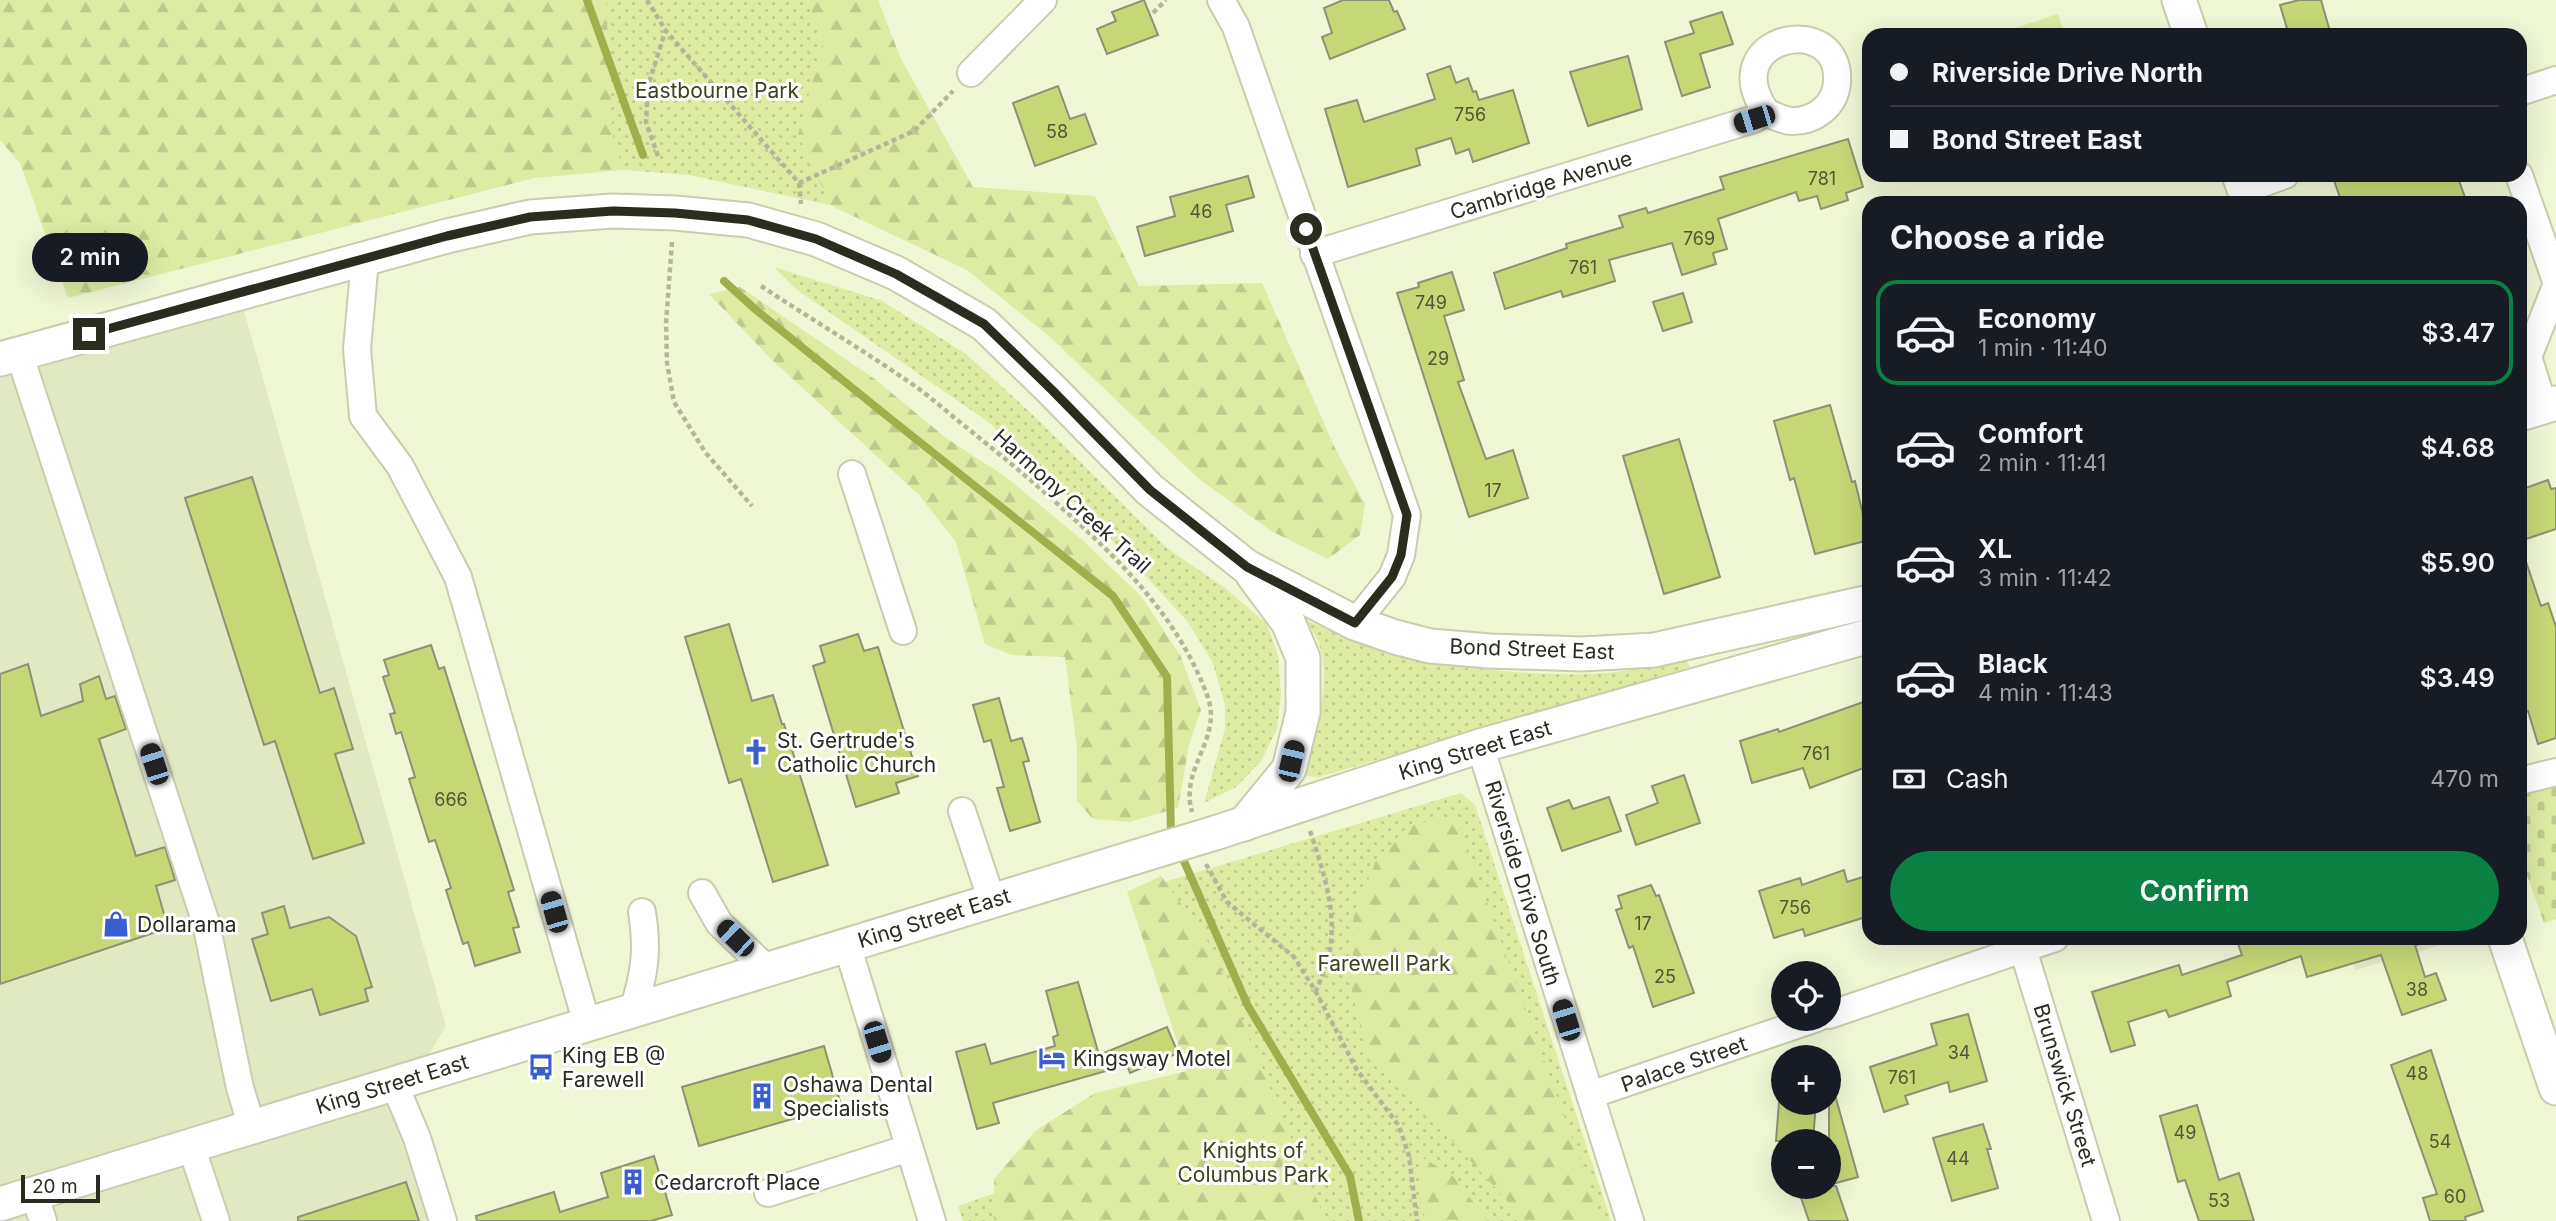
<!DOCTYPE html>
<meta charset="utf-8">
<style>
body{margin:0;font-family:Inter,sans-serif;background:#20242c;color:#f1f3f6;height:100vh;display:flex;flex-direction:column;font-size:26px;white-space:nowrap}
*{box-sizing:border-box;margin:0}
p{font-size:23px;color:#9ea1a6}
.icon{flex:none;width:38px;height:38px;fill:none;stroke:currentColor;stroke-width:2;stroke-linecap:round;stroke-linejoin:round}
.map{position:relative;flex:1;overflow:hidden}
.details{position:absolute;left:1862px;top:196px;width:665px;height:749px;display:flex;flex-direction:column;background:#171b24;border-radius:21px;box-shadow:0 7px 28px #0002}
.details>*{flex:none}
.hud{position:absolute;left:1862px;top:28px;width:665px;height:154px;border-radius:21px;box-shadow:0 7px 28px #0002;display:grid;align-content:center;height:154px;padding:0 28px;background:#171b24}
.buttons{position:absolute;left:1771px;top:961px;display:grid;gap:14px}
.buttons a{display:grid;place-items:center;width:70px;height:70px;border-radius:50%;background:#171b24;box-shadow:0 7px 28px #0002;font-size:35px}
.scale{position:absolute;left:21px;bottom:18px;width:79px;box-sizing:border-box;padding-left:7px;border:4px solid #2a2c20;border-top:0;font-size:19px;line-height:24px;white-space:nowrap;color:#2a2c20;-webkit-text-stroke:5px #fff;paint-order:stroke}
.end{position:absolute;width:32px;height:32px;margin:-16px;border:9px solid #2a2c20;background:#fff;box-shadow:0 0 0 4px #fff}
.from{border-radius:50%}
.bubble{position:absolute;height:49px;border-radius:24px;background:#171b24;box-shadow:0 7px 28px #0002;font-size:23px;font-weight:600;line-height:49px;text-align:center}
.car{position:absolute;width:21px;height:42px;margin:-21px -10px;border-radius:9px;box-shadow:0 0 5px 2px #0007;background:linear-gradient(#222 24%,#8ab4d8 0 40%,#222 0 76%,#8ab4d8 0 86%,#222 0)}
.hud b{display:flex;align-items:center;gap:24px;height:66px;font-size:26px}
.hud b+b{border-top:2px solid #363941}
.hud i{width:18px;height:18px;background:#f1f3f6}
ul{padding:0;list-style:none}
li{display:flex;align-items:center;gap:21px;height:105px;margin:0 14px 10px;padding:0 14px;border:4px solid transparent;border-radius:21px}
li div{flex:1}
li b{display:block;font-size:26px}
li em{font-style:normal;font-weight:600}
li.current{border-color:#0b8043}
li>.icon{width:63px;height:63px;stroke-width:1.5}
h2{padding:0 28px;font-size:32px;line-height:84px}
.pay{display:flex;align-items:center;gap:18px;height:77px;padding:0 28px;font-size:26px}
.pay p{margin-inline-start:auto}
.action{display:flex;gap:14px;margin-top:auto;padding:14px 28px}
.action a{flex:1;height:80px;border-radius:42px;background:#0b8043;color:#fff;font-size:28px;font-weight:600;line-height:80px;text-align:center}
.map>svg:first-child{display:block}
.built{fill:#e1e9c2}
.grass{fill:url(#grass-dots)}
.forest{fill:url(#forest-firs)}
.cemetery{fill:url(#cemetery-stones)}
.pitch{fill:#ddeba3}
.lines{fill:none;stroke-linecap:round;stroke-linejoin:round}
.stream{stroke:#a0af4e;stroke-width:8}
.building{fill:#c6d776;stroke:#8c9274;stroke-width:2}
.minor-casing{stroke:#c7ceae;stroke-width:30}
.major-casing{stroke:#c7ceae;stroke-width:37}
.path{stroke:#b2b79c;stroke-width:4.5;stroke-dasharray:5 3.5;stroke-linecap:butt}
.minor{stroke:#fff;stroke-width:26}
.major{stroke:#fff;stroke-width:33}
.major-bridge-casing{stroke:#c7ceae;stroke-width:37;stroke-linecap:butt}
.major-bridge{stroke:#fff;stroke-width:33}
.route{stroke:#2a2c20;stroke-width:9}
.labels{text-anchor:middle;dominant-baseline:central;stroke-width:6;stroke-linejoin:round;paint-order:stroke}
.number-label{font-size:18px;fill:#515736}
.park-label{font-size:21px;fill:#3c421a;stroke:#fff}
.street-label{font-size:21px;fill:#2a2c20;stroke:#fff}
.poi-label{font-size:21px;fill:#2a2c20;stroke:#fff;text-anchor:start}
</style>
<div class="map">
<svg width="2556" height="1221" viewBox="0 0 2556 1221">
<defs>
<pattern id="grass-dots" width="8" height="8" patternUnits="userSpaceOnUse" patternTransform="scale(1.75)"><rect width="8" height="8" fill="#ddeba3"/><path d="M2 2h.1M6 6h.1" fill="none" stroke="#beca8c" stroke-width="1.8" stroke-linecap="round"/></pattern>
<pattern id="forest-firs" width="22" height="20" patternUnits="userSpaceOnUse" patternTransform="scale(1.75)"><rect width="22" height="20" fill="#ddeba3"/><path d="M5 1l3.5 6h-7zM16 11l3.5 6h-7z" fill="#beca8c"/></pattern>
<pattern id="cemetery-stones" width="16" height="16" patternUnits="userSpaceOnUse" patternTransform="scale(1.75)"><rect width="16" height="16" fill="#ddeba3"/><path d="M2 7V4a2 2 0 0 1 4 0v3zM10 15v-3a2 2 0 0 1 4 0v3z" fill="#beca8c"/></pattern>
</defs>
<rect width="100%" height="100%" fill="#f0f7d5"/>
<g class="built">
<polygon points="243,307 446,1026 405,1094 451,1221 0,1221 0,375"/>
<polygon points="2345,938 2454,938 2455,941 2355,970"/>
</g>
<g class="grass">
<polygon points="561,0 808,0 822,46 798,134 830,205 689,175 624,170"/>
<polygon points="774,267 882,301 966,354 1032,414 1167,548 1225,588 1267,624 1278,655 1281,694 1277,729 1261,761 1236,787 1204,803 1225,729 1225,705 1213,663 1188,622 1088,514 987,421 797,290"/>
<path d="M1299 617C1318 625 1338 634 1358 641 1438 667 1524 678 1607 673 1633 671 1660 663 1686 659L1690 667 1319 777 1306 776 1301 768C1317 729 1336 673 1314 633 1310 627 1303 622 1299 617Z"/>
<polygon points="1461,793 1475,805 1611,1221 963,1221 958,1206 1211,1119 1141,889"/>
</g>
<g class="forest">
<polygon points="0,0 606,0 613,139 624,170 534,178 68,298 20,163 0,140"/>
<polygon points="808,0 878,0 901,59 973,187 1095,196 1139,286 1262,283 1335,448 1365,504 1360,535 1328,559 1271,531 1199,479 1050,337 967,270 830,205 798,134 822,46"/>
<polygon points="740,287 876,380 946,438 1006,477 1081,539 1141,596 1180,655 1201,710 1189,745 1178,808 1129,822 1093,819 1077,801 1077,749 1065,657 1012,655 985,644 956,542 919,495 772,360 709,294"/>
<polygon points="1456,816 1602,1221 1526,1221 1443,1131 1368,1056 1352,992 1354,914 1376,861 1409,825"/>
<polygon points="1161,876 1210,945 1326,1221 994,1221 994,1179 1035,1131 1095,1093 1187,1071 1127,892"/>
<polygon points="1417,1154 1454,1177 1488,1221 1425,1221"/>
</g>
<polygon class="cemetery" points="2556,784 2556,919 2544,923 2520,856 2520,791"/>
<polygon class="pitch" points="2058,14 2065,35 2007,35 2006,31"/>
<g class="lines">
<g class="stream">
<polyline points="587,0 643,155"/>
<polyline points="724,281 756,310 892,420 1113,596 1167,677 1171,832 1173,838"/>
<polyline points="1179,850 1248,1006 1350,1176 1359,1221"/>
</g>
</g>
<g class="building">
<polygon points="1144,0 1158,35 1107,54 1097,29 1116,21 1112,12"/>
<polygon points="1343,0 1389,0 1394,12 1397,11 1405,29 1330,59 1322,37 1332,33 1324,8"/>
<polygon points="2299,0 2321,0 2331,35 2289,35 2280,5"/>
<polygon points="1722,12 1733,44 1700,54 1710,87 1682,96 1665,42 1694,33 1690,22"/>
<polygon points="1628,56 1642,109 1588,126 1570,72"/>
<polygon points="1450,66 1456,83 1468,78 1473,92 1476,91 1479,100 1513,90 1529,143 1473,162 1469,149 1456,154 1451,138 1416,149 1420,165 1348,187 1325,109 1357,100 1364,122 1435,99 1427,74"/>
<polygon points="1058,86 1070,119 1085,114 1096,144 1035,166 1013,103"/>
<polygon points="1848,139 1863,187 1846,193 1848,200 1821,209 1817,196 1799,201 1796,192 1718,219 1727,249 1713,253 1716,264 1682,275 1672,243 1609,260 1615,281 1563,297 1561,291 1505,309 1494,273 1567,248 1566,244 1623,227 1619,216 1646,208 1648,213 1724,189 1720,177"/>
<polygon points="2332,175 2457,175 2467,203 2342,203"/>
<polygon points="1248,176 1254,197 1226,205 1233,231 1145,256 1137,227 1175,216 1170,197"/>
<polygon points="1452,272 1464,310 1444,316 1464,380 1458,382 1486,459 1513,450 1528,498 1469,517 1397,293 1419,287 1418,283"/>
<polygon points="1683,293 1692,322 1663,331 1653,302"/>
<polygon points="1830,405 1852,482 1855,481 1869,540 1815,554 1794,478 1790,480 1774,421"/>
<polygon points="1679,439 1720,577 1664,594 1623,456"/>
<polygon points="252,477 320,693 334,688 353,749 335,754 364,843 313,859 275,741 264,745 185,498"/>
<polygon points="2548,480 2551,489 2556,488 2556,529 2520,541 2520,490"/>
<polygon points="2520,556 2524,556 2541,606 2548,603 2556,627 2556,738 2538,744 2528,711 2520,713"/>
<polygon points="729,624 752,701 773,695 782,724 784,724 828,865 773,882 741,779 729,783 685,637"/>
<polygon points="858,634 864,651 878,647 918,776 896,783 899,793 856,807 813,666 825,662 820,646"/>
<polygon points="431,645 439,669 444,667 499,842 514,890 508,892 519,927 513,928 520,952 475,966 468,942 463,944 446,890 451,888 435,840 429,842 409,779 415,777 401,732 396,734 390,714 395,713 383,677 389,675 384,660"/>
<polygon points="28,664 41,716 83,701 80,684 99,676 106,699 115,696 126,729 99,739 136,856 165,847 175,880 156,886 168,928 0,984 0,674"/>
<polygon points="999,698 1011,741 1022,738 1029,761 1023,762 1040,822 1010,831 997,788 1004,787 991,740 984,742 973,705"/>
<polygon points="1869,700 1869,766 1810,788 1803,768 1752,783 1740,741 1778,729 1779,732"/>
<polygon points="1684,775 1700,823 1636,845 1626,815 1658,803 1652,786"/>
<polygon points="1609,797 1621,831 1562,851 1547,808 1569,800 1573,809"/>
<polygon points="1844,870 1847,882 1869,875 1869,916 1805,936 1803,929 1774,938 1759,891 1800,878 1802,885"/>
<polygon points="1651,885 1656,896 1659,895 1694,993 1653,1007 1633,946 1629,948 1616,910 1622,908 1618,896"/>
<polygon points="284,906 290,928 329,917 356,936 372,987 365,989 368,1001 320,1015 312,989 271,1001 252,939 268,934 262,913"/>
<polygon points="2236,938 2420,938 2421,944 2415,945 2425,977 2436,973 2446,1000 2402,1015 2381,955 2307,977 2301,956 2227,982 2231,996 2169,1017 2166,1010 2128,1022 2135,1045 2111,1052 2092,992 2179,965 2182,975 2242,955"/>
<polygon points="1078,982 1099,1055 1167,1027 1178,1053 1130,1073 1127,1065 993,1103 999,1123 977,1129 956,1052 985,1044 991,1064 1055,1046 1053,1037 1058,1035 1046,991"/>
<polygon points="1968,1014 1987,1081 1950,1092 1948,1082 1905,1096 1908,1104 1884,1112 1870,1067 1937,1045 1931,1024"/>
<polygon points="824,1046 841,1105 699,1146 682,1087"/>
<polygon points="2431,1050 2483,1211 2465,1217 2466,1221 2430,1221 2423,1198 2437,1194 2391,1065"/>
<polygon points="1829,1095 1835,1095 1858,1177 1829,1185"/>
<polygon points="1779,1102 1816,1102 1813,1141 1776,1141"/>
<polygon points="2197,1105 2219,1180 2239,1173 2254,1221 2199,1221 2185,1180 2178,1182 2160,1116"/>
<polygon points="1983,1124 1991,1149 1987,1149 1998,1188 1952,1201 1933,1138"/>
<polygon points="654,1156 672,1215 651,1221 477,1221 476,1216 554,1192 560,1212 608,1197 601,1173"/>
<polygon points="406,1182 419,1221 298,1221 298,1217"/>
<polygon points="1797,1186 1836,1186 1848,1221 1809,1221"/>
</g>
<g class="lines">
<g class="minor-casing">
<g id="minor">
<polyline points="1221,0 1236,27 1407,515 1401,555 1392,577 1355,623"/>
<polyline points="971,73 1043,0"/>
<polyline points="2520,92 2556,80"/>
<polyline points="2519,175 2556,281"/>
<polyline points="2244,190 2285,175"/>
<path d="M1314 254 1754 119 1766 112C1714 35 1843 10 1837 83 1835 106 1814 122 1791 121 1783 120 1774 116 1766 112"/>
<polyline points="365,259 357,349 363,416 400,466 458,577 587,1024"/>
<polyline points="19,353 206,923 240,1088 252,1127"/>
<polyline points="2544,407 2528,357 2556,286"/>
<polyline points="852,474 903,631"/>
<polyline points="1480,746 1630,1221"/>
<polyline points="2520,781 2556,772"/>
<polyline points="962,811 992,901"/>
<polyline points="702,893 719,923 767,969"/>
<polyline points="847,945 932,1221"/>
<polyline points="2023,949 2106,1221"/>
<path d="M633 1010C645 973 648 950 642 912"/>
<polyline points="1829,1015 2055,938"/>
<polyline points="394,1083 417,1138 443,1221"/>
<polyline points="1590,1095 1817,1018"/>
<polyline points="191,1146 216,1221"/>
<polyline points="34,1193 43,1221"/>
<polyline points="768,1193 909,1148"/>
</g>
</g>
<g class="major-casing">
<g id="major">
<polyline points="2179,0 2191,35"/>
<polyline points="2239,175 2249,203"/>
<polyline points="0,359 447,236 530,217 613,211 675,213 748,220 816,239 896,273 984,324 1052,390 1150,490 1247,567 1355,623 1395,637 1430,646 1490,651 1582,654 1654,650 1869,602"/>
<polyline points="2520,414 2556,403"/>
<polyline points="1244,824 1289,769 1303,712 1303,658 1288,622 1253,575"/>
<polyline points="1215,833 1480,746 1869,636"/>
<polyline points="2505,938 2556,1088"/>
<polyline points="0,1204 1165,848"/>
</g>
</g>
<g class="path">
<polyline points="647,0 666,31 799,183 914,131 953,91"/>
<polyline points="1153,13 1166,0"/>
<polyline points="658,156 646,122 648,86 665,32"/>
<polyline points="799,183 801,204"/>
<polyline points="672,242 666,323 667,363 674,402 705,452 752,506"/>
<path d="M761 286C811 319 863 350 912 384 931 397 948 413 966 427 999 454 1032 480 1063 509 1122 562 1179 619 1207 695 1224 739 1179 767 1192 812"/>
<path d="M1310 831C1324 873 1339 916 1328 960 1325 970 1320 981 1316 991"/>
<polyline points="1206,864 1227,902 1294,957 1316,992 1357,1070 1399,1126 1409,1156 1417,1221"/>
</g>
<use href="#minor" class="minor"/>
<use href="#major" class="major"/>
<g class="major-bridge-casing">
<polyline id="major-bridge" points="1165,848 1215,833"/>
</g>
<use href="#major-bridge" class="major-bridge"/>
</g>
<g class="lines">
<polyline class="route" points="89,334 447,236 530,217 613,211 675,213 748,220 816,239 896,274 984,324 1052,390 1150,490 1247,567 1355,623 1392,577 1401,555 1407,515 1306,229"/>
</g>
<defs>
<g id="church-bare" transform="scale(2.1)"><path d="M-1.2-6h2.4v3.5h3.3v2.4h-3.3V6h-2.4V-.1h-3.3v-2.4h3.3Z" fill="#3a5dcf" stroke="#fff" stroke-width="2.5" paint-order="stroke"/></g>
<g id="shop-bare" transform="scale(2.1)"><path d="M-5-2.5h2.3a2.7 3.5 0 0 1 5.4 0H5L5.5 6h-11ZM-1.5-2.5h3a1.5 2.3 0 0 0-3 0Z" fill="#3a5dcf" stroke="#fff" stroke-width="2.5" paint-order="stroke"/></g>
<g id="hotel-bare" transform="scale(2.1)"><path d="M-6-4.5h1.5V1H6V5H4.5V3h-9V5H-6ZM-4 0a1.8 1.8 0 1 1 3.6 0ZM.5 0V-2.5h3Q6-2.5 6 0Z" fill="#3a5dcf" stroke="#fff" stroke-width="2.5" paint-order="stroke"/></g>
<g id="bus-bare" transform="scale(2.1)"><path d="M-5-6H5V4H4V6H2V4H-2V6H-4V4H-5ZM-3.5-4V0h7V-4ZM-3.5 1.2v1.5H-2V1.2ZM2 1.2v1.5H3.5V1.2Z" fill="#3a5dcf" stroke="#fff" stroke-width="2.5" paint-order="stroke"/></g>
<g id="building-bare" transform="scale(2.1)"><path d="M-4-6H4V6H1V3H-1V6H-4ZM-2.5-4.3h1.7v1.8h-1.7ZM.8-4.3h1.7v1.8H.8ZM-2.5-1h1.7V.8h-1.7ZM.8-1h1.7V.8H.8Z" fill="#3a5dcf" stroke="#fff" stroke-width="2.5" paint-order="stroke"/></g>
</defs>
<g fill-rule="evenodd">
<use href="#church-bare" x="756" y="752"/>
<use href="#shop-bare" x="116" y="924"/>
<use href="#hotel-bare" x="1052" y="1058"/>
<use href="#bus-bare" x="541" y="1067"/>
<use href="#building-bare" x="762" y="1096"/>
<use href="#building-bare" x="633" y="1182"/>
</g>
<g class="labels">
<g class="number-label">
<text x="1470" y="114">756</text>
<text x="1057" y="131">58</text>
<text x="1822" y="178">781</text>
<text x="1201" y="211">46</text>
<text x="1699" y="238">769</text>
<text x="1583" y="267">761</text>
<text x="1431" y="302">749</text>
<text x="1438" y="358">29</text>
<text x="1493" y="490">17</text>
<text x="1816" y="753">761</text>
<text x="451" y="799">666</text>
<text x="1795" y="907">756</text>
<text x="1643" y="923">17</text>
<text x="1665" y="976">25</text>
<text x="2417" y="989">38</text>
<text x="1959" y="1052">34</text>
<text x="2417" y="1073">48</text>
<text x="1902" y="1077">761</text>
<text x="2185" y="1132">49</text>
<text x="2440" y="1141">54</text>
<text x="1958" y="1158">44</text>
<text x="2455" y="1196">60</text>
<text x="2219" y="1200">53</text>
</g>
<g class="park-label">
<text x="717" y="90">Eastbourne Park</text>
<text x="1384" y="963">Farewell Park</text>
<text x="1253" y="1150">Knights of<tspan x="1253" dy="24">Columbus Park</tspan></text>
</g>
<g class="street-label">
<text transform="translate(1541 185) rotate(-17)">Cambridge Avenue</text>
<text transform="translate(1072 501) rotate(42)">Harmony Creek Trail</text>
<text transform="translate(1532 649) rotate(2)">Bond Street East</text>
<text transform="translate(1475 750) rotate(-17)">King Street East</text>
<text transform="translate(1523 883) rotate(73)">Riverside Drive South</text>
<text transform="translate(934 918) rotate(-17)">King Street East</text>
<text transform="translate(1684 1064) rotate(-19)">Palace Street</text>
<text transform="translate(392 1084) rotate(-17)">King Street East</text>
<text transform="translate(2065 1085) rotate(73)">Brunswick Street</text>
</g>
<g class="poi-label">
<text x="777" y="740">St. Gertrude's<tspan x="777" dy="24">Catholic Church</tspan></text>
<text x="137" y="924">Dollarama</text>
<text x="562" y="1055">King EB @<tspan x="562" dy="24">Farewell</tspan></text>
<text x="1073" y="1058">Kingsway Motel</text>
<text x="783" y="1084">Oshawa Dental<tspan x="783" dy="24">Specialists</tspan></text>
<text x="654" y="1182">Cedarcroft Place</text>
</g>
</g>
</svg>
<div class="buttons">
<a><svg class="icon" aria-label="locate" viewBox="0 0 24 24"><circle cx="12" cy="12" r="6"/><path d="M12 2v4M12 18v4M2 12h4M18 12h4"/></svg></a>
<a>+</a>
<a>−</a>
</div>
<div class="scale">20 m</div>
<i class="end from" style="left:1306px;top:229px"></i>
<i class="end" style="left:89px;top:334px"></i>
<div class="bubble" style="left:32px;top:233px;width:116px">2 min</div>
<i class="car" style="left:1754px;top:119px;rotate:253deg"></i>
<i class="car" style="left:1291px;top:761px;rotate:13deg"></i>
<i class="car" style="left:154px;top:764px;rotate:342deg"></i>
<i class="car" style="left:554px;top:912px;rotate:344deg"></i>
<i class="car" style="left:735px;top:938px;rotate:314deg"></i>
<i class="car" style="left:1566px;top:1020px;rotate:343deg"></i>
<i class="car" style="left:877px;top:1042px;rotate:163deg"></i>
<div class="hud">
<b><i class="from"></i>Riverside Drive North</b>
<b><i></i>Bond Street East</b>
</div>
<section class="details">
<h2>Choose a ride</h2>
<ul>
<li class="current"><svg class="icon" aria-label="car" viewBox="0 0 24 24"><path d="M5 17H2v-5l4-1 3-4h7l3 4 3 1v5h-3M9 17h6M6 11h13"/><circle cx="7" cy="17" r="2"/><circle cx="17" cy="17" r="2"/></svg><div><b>Economy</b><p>1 min · 11:40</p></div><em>$3.47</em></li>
<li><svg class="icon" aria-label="car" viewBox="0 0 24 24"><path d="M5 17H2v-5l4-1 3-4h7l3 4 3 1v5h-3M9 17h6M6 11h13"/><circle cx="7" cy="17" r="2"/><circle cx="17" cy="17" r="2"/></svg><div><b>Comfort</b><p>2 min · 11:41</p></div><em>$4.68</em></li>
<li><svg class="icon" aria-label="car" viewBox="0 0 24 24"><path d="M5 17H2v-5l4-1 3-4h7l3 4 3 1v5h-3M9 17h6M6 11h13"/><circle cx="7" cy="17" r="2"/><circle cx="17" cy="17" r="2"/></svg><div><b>XL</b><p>3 min · 11:42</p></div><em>$5.90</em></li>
<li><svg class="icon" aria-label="car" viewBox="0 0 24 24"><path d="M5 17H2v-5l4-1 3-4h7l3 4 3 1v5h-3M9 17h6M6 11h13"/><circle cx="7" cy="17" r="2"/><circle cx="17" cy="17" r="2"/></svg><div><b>Black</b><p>4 min · 11:43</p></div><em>$3.49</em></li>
</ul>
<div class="pay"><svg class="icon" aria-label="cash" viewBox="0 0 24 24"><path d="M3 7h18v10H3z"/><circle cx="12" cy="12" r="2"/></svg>Cash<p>470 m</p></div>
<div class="action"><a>Confirm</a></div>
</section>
</div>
